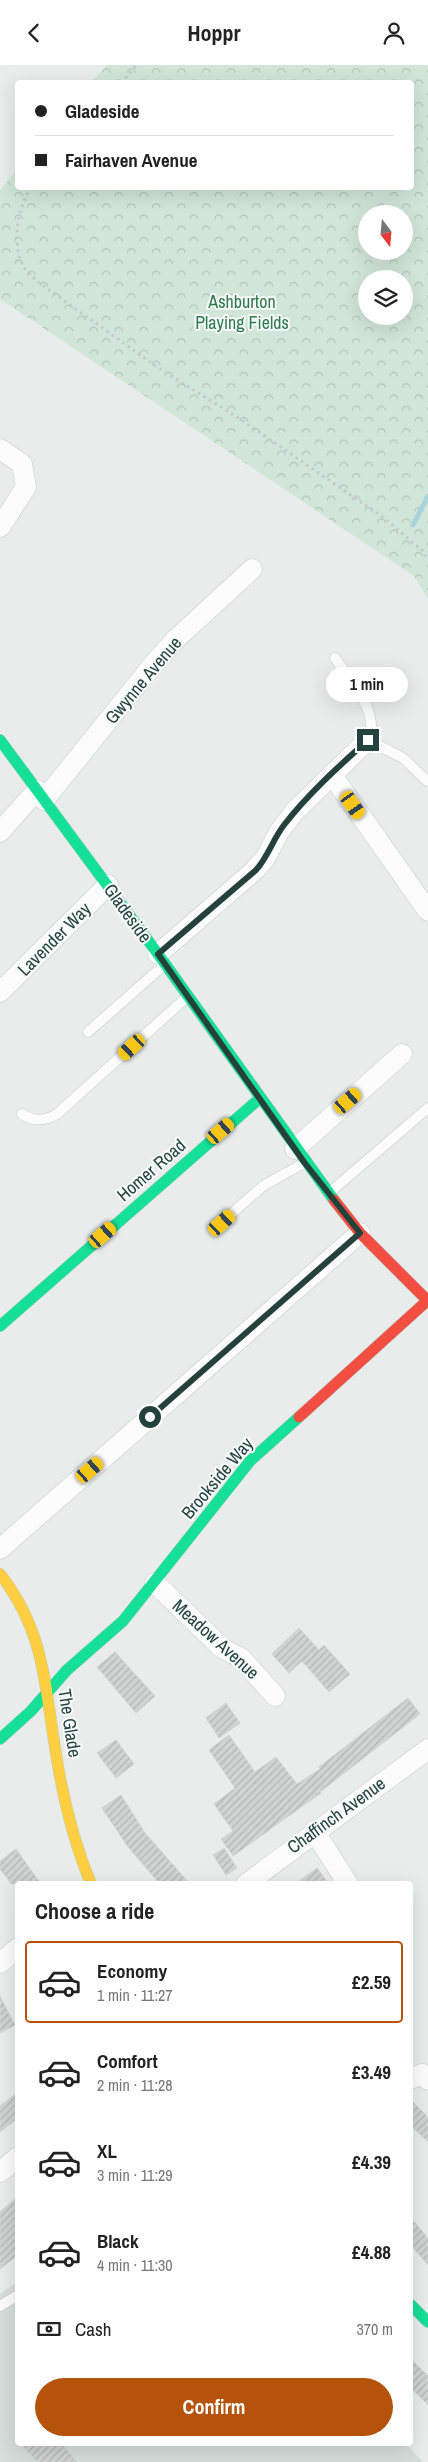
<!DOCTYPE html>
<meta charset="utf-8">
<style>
body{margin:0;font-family:"Archivo Narrow",sans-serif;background:#f6f6f6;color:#222;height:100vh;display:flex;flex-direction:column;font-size:19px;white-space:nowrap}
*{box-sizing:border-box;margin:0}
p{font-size:16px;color:#767676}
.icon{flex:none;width:28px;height:28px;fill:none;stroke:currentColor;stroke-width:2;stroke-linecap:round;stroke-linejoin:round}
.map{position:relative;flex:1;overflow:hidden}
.details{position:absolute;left:15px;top:1816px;width:398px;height:565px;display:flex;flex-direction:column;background:#fff;border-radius:5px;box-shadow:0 5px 20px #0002}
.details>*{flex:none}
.banner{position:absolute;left:15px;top:15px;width:399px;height:110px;border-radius:5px;box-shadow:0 5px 20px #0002;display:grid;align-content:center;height:110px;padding:0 20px;background:#fff}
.needle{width:32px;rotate:164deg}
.controls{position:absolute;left:358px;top:140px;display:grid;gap:10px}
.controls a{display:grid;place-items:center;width:55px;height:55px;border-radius:50%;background:#fff;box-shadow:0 5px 20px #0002;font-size:25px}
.end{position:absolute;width:22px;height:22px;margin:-11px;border:6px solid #24423a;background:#fff;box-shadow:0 0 0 2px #fff}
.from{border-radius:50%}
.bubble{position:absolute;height:35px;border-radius:18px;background:#fff;box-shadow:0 5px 20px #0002;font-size:16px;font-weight:800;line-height:35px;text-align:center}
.car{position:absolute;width:15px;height:30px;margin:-15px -8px;border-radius:6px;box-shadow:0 0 4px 1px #0007;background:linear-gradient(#f5c518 24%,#345 0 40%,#f5c518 0 76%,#345 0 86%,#f5c518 0)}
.banner b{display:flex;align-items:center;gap:18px;height:48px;font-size:19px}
.banner b+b{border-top:1px solid #e0e0e0}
.banner i{width:12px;height:12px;background:#222}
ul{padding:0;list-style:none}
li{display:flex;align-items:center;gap:15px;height:82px;margin:0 10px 8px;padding:0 10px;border:2px solid transparent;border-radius:5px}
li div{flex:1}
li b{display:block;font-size:19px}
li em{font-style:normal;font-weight:800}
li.active{border-color:#b45309}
li>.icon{width:45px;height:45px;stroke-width:1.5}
h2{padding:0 20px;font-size:22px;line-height:60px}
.pay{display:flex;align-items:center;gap:12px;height:55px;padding:0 20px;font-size:19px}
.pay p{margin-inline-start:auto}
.cta{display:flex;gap:10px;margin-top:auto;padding:10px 20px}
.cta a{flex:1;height:58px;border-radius:30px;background:#b45309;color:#fff;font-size:20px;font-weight:800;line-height:58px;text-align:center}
header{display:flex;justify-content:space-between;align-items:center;height:65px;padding:0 20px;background:#fff;font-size:22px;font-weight:800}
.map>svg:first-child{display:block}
.built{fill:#d6dedb}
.park{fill:url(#park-crowns);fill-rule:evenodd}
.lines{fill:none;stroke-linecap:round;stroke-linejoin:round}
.stream{stroke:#a9d4db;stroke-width:5}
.building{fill:url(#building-hatch);stroke:#d1d6d4}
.lane-casing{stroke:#c5cac8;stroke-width:11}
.street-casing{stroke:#c5cac8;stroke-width:21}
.fast-casing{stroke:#c3cbc8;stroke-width:12}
.slow-casing{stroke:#c3cbc8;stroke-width:12}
.jam-casing{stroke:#c3cbc8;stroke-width:12}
.path{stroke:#c3ccca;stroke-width:3;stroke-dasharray:2.5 4;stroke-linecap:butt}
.lane{stroke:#fcfcfc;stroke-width:10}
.street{stroke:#fcfcfc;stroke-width:20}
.fast{stroke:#16e098;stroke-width:11}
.slow{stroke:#ffcf43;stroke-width:11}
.jam{stroke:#f24e42;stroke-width:11}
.route{stroke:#24423a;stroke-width:6}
.labels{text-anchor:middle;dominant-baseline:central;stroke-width:4;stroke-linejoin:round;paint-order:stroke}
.park-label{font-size:18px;fill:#2d7a4b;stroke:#f7fbf9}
.street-label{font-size:18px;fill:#24423a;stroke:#f7fbf9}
</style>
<header><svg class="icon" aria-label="back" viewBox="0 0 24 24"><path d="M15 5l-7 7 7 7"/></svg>Hoppr<svg class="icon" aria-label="person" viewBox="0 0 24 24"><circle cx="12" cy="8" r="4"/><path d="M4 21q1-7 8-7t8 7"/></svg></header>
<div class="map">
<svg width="428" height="2397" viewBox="0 0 428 2397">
<defs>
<pattern id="park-crowns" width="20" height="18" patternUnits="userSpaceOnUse" patternTransform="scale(1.25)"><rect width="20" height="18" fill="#d1e6d8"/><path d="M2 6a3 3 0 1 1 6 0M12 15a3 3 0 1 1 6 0" fill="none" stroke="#b3c6ba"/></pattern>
<pattern id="building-hatch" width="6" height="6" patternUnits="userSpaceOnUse" patternTransform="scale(1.25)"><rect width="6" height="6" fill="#cfd4d2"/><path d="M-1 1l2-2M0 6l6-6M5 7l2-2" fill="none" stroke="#b2b7b5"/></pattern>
</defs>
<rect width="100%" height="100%" fill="#e8edeb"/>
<polygon class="built" points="17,2217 18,2379 406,2379 423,2397 0,2397 0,2229"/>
<path class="park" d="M107 0H428V534L414 511 0 234V125L17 105 18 122H411V18L92 17ZM366 149H404V186H366ZM366 214H404V251H366Z"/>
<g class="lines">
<polyline class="stream" points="413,460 428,431"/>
</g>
<g class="building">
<polygon points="299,1563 319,1585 324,1580 350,1609 329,1627 302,1596 289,1608 272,1589"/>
<polygon points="115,1587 155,1631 136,1648 97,1602"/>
<polygon points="408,1633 420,1649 320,1727 321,1728 233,1791 221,1774 233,1766 214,1739 235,1723 209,1685 229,1670 255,1707 276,1692 297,1719 320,1704 319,1702"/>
<polygon points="226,1638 240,1658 219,1673 206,1653"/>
<polygon points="116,1675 134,1699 116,1713 97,1688"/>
<polygon points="121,1730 145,1768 190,1819 160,1819 128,1782 102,1743"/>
<polygon points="224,1783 237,1803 226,1810 213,1790"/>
<polygon points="16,1784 41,1819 11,1819 7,1813 0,1804 0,1796"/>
<polygon points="317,1803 329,1819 295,1819"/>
<polygon points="0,1931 15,1960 0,1968"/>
<polygon points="18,2027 18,2053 0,2067 0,2041"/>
<polygon points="410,2034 428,2052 428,2077 410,2060"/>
<polygon points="18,2131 18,2190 0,2204 0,2147"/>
<polygon points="410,2152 428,2173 428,2200 410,2179"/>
<polygon points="410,2293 428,2311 428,2340 410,2322"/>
<polygon points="21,2379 62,2379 77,2397 37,2397"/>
</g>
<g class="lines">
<g class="lane-casing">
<g id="lane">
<path d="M335 593C350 615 381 648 368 675L403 693 427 716"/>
<polyline points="88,967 164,900"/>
<path d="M22 1049C34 1057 45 1056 57 1049L187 932"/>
<polyline points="329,1128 428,1043"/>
<polyline points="222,1157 263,1121 304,1098"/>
<polyline points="0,2241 18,2230"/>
</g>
</g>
<g class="street-casing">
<g id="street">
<polyline points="0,384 22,399 26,422 0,462"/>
<polyline points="332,710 428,846"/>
<polyline points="44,735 156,596 176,574 252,504"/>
<polyline points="0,767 37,725"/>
<polyline points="158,889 255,805 266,792 279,767 295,746 368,675"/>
<polyline points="0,927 108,820"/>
<polyline points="295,1084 402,989"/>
<polyline points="0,1484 360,1168"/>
<polyline points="155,1518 222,1583 241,1593 275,1631"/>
<polyline points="314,1766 348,1819"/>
<polyline points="246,1819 428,1684"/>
<polyline points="0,1898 18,1883"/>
<polyline points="410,2014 422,2009 428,2015"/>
<polyline points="0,2107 18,2092"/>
</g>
</g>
<g class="fast-casing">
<g id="fast">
<polyline points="0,675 158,889 334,1135"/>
<polyline points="0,1261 259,1034"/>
<polyline points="0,1674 31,1646 67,1605 123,1556 250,1396 299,1352"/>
<polyline points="410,2239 428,2257"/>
</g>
</g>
<g class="slow-casing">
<path id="slow" d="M0 1509C42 1563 44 1611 54 1676 61 1725 72 1773 91 1819"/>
</g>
<g class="jam-casing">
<g id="jam">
<polyline points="334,1135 360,1168 428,1236"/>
<polyline points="299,1352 428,1235"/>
</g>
</g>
<g class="path">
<polyline points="121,18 137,0"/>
<path d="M31 122C18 143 12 175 22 199 24 205 33 212 38 217L157 302 240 354 384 453 423 486 428 495"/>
</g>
<use href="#lane" class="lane"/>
<use href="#street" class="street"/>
<use href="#fast" class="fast"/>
<use href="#slow" class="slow"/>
<use href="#jam" class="jam"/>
</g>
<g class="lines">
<path class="route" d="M150 1352 360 1168 304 1097 158 889 256 805C268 792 273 774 284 760 308 729 339 701 368 675"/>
</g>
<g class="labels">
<g class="park-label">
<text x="242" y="236">Ashburton<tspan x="242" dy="21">Playing Fields</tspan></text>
</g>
<g class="street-label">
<text transform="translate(143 615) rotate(-50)">Gwynne Avenue</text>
<text transform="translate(128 848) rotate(54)">Gladeside</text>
<text transform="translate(54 874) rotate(-45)">Lavender Way</text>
<text transform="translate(151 1105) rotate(-41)">Homer Road</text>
<text transform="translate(217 1413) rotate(-50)">Brookside Way</text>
<text transform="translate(216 1574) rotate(42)">Meadow Avenue</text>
<text transform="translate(70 1658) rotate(81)">The Glade</text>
<text transform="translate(336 1750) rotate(-36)">Chaffinch Avenue</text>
</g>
</g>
</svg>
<div class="controls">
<a><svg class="needle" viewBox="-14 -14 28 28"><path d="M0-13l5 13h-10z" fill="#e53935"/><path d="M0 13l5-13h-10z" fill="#767676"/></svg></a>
<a><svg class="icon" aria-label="layers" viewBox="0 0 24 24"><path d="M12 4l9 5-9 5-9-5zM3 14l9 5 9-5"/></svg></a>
</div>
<i class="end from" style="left:150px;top:1352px"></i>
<i class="end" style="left:368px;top:675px"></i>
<div class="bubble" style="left:326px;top:602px;width:82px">1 min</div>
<i class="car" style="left:353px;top:740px;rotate:145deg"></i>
<i class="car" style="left:132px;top:982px;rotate:228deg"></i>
<i class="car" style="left:348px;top:1036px;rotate:49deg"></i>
<i class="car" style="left:221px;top:1066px;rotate:49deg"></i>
<i class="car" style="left:222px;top:1158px;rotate:48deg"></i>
<i class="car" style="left:103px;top:1170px;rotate:49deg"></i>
<i class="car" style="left:90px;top:1405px;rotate:49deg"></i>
<div class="banner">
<b><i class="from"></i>Gladeside</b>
<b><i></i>Fairhaven Avenue</b>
</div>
<section class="details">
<h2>Choose a ride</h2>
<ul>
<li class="active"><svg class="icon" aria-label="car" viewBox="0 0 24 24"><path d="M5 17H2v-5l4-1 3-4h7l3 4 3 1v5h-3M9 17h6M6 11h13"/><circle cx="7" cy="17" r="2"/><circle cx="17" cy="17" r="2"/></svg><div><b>Economy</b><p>1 min · 11:27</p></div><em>£2.59</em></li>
<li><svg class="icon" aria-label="car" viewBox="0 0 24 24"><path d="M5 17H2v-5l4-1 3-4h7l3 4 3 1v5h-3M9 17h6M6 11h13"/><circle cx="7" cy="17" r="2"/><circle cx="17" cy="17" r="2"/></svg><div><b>Comfort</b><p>2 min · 11:28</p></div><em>£3.49</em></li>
<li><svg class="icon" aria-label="car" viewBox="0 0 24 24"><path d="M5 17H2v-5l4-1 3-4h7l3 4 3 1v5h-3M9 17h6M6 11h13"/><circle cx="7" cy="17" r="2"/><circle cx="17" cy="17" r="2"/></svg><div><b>XL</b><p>3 min · 11:29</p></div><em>£4.39</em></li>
<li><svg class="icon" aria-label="car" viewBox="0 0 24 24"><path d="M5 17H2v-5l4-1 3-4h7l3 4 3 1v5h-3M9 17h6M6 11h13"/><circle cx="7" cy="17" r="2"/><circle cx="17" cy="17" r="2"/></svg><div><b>Black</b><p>4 min · 11:30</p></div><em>£4.88</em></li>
</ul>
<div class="pay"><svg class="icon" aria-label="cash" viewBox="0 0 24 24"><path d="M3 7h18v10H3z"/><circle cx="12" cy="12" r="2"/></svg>Cash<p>370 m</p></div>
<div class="cta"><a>Confirm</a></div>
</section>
</div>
